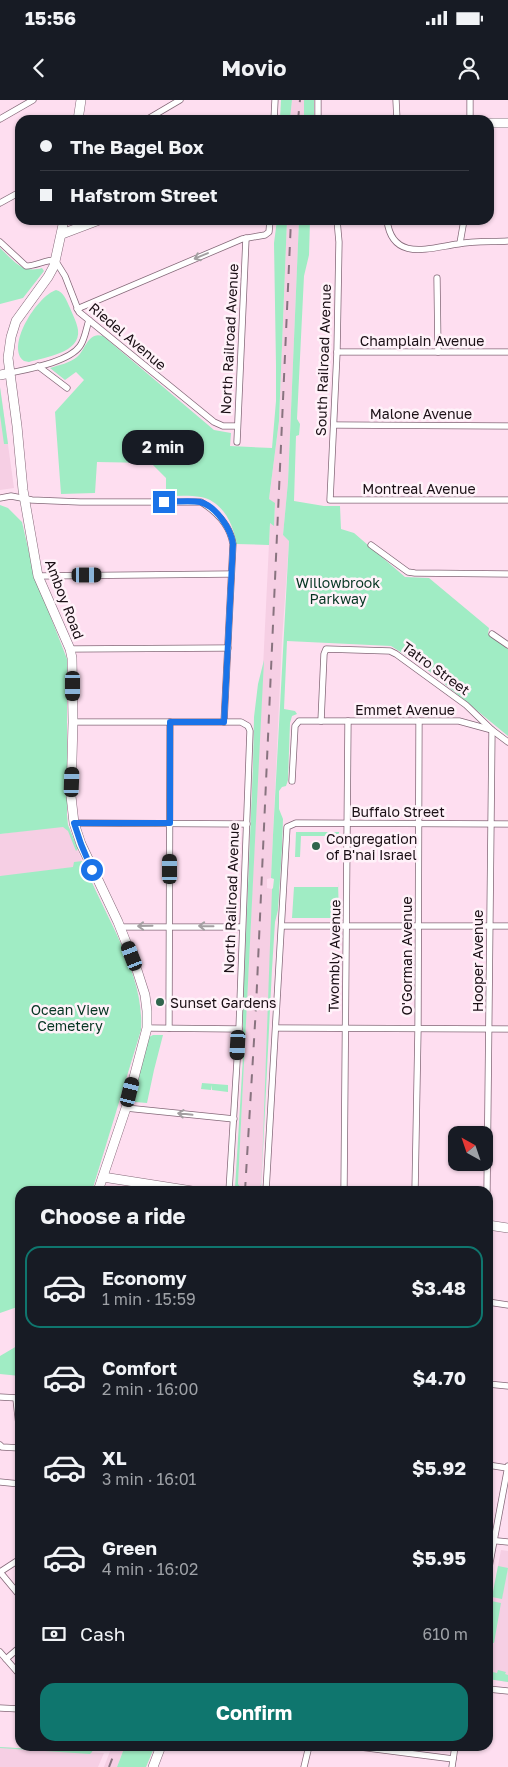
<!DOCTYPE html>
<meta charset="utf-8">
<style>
body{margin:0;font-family:"Golos Text",sans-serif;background:#20242c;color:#f1f3f6;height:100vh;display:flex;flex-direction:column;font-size:19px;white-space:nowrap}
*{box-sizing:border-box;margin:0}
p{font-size:16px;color:#9ea1a6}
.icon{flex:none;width:28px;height:28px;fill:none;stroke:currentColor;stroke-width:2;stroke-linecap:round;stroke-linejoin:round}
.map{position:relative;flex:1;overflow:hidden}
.drawer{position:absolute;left:15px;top:1086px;width:478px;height:565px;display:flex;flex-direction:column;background:#171b24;border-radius:15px;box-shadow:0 1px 4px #0004}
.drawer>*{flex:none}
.banner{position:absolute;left:15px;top:15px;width:479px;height:110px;border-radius:15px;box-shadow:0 1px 4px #0004;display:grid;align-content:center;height:110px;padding:0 25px;background:#171b24}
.needle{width:32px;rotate:320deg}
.fabs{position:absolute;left:448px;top:1026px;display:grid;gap:10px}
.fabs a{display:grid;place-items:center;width:45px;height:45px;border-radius:10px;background:#171b24;box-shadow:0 1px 4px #0004;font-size:25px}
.end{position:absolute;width:22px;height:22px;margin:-11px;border:6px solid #1a73e8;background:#fff;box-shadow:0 0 0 2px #fff}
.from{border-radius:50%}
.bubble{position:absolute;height:35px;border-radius:15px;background:#171b24;box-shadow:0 1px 4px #0004;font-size:16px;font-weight:700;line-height:35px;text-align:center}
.car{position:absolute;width:15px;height:30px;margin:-15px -8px;border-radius:6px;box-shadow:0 0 4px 1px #0007;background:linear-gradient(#222 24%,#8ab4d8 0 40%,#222 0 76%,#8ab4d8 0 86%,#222 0)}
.banner b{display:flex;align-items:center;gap:18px;height:48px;font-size:19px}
.banner b+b{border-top:1px solid #363941}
.banner i{width:12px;height:12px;background:#f1f3f6}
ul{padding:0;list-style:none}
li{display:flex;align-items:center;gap:15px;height:82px;margin:0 10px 8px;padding:0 15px;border:2px solid transparent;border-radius:15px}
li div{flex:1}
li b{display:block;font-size:19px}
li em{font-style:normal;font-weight:700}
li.on{border-color:#0f766e}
li>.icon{width:45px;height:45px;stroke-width:1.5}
h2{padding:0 25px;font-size:22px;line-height:60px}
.pay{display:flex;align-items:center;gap:12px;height:55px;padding:0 25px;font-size:19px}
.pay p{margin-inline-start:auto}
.action{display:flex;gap:10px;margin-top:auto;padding:10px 25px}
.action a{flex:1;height:58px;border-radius:15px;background:#0f766e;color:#fff;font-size:20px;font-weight:700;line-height:58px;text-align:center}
.status{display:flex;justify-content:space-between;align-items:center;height:35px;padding:0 25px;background:#171b24;direction:ltr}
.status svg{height:14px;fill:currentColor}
header{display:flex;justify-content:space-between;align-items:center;height:65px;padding:0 25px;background:#171b24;font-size:22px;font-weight:700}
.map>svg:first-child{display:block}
.built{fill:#f6cfe4}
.green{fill:#a0ecc4}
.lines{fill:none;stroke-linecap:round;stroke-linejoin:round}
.street-casing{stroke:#846878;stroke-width:7}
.secondary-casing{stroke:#846878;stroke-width:10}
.street{stroke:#fff;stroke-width:5.5}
.secondary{stroke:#fff;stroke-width:9}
.rail{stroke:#88737f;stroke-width:2;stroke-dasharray:9 9;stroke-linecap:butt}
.oneway{stroke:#a39fa1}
.route{stroke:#1a73e8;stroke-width:6}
.poi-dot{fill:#2f654c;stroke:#fff2f9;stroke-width:2}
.labels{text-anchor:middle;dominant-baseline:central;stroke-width:5;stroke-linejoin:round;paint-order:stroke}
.street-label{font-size:14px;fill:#1a0f15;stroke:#fff2f9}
.park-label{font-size:14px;fill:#053522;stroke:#fff2f9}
.poi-label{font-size:14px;fill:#1a0f15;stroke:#fff2f9;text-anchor:start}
</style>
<div class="status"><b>15:56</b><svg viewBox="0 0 49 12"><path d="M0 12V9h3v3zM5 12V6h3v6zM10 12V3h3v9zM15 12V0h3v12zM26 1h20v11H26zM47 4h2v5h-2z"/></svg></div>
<header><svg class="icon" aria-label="back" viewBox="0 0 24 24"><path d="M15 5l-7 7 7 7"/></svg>Movio<svg class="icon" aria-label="person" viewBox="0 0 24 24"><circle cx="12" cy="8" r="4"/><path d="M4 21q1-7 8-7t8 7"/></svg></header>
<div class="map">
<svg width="508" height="1667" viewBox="0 0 508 1667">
<rect width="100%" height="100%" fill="#fedef0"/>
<g class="built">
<polygon points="292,0 304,0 304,19 290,19"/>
<polygon points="287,120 299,120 288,382 283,435 289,441 282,540 271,778 267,779 267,788 272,789 272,808 262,1068 261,1085 254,1091 243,1091 238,1084 270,423 274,425 275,404 269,399 279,321"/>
<polygon points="0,287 14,388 0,390"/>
<polygon points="68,725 84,766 0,777 0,734"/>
<polygon points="501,1450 508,1451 508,1582 488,1579 488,1520"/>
<polygon points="112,1646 125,1646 117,1667 104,1667"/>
<polygon points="0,1647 104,1653 98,1667 0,1667"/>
</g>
<g class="green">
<polygon points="281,0 292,0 290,19 280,19"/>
<rect x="304" y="0" width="10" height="19"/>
<path d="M277 120H287L279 321 269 399 275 403 274 426 270 423 269 445 236 444C234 424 222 401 201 397 190 395 177 396 166 396V378L151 363 97 362 95 393 61 394 55 312 84 280 76 272 65 280 50 268C59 265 70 263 77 257 86 249 88 231 103 236L214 330 231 333 230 346 272 348 276 301V265L274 143Z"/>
<polygon points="299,120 310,120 309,155 304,176 297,319 300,324 299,335 296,336 294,401 324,406 340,406 341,429 354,433 405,477 429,478 489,528 488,534 508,549 508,636 424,567 391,546 287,541 284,609 295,611 297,614 292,616 290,623 288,680 286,686 282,687 279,691 279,709 283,719 282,748 278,810 275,822 272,869 261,1091 254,1091 261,1085 262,1068 272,789 273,788 274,779 271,778 273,735 289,441 283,435 288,382"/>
<path d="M0 148C13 160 22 174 42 168L44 171 23 198 0 204Z"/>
<path d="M56 190C64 192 66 200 70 208 73 215 77 223 78 230 81 253 45 257 29 262L24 261C5 247 37 196 56 190Z"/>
<polygon points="0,287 8,344 4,344 0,315"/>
<polygon points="0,405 8,408 22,422 34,474 67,559 67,715 68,725 78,749 76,751 68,731 63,727 0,734"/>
<polygon points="264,560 238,1084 243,1090 235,1088 243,957 243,907 253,665 254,617 258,584"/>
<polygon points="296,732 339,732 339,744 331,744 331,736 301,736 300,757 295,757"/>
<path d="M83 761C103 814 145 872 141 930L92 1091H20V1206L0 1213V776L73 767 74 762Z"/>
<polygon points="338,781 339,818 292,818 294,787 338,787"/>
<polygon points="153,935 163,935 154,970 147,1003 135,1002 133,999 149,937"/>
<polygon points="202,983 228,985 228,992 212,990 212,985 211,990 201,989"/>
<polygon points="17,1246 20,1246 20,1276 0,1274 0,1256"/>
<polygon points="498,1466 508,1468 502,1499 492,1497"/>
<polygon points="491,1501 501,1503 494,1543 489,1542 490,1537 488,1536 488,1520"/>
<polygon points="498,1570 506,1572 505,1574 508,1575 508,1582 488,1579 488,1571 497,1573"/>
<polygon points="50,1646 94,1646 92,1652 90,1654 0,1648 0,1647 50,1650"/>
<polygon points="125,1646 155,1646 146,1667 117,1667"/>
</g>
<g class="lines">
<g class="street-casing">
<g id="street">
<polyline points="396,0 397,20"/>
<polyline points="470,0 470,20"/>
<polyline points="0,19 33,0"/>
<polyline points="146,20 180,0"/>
<polyline points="274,20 275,0"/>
<polyline points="318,20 318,0"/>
<polyline points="0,103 20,92"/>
<polyline points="337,120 339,142 337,252 330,400 508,400"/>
<path d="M387 120C392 162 429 148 458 144 474 141 491 142 508 141"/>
<path d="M0 142 26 166C36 166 45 160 55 160L65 176 79 212 214 322 223 326H237"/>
<polyline points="460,143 464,120"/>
<polyline points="437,178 438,252"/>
<polyline points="77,209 242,139 265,135 269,132 270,120"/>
<polyline points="337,252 508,252"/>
<polyline points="38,266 67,288"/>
<path d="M10 273C28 269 69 262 80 246 85 239 86 229 89 220"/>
<polyline points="334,325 508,326"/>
<polyline points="237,342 246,138"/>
<path d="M0 398 11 396 32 400 80 402H201C217 412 230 425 233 444L224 622"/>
<polyline points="371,445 408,472 415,473 508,474"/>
<polyline points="38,476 231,474"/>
<polyline points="492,534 508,545"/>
<polyline points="70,549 228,548"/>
<polyline points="321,621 324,554 326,549 390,551 396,554 466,605 492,630 487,1091"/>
<polyline points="73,622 241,622 248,626 250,631 239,929 229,1091"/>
<polyline points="292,681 295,626 299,621 459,621 492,630 508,642"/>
<polyline points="74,723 247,724"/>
<polyline points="283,826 508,826"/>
<polyline points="120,827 242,827"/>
<polyline points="147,928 239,929"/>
<polyline points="169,928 170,622"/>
<polyline points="277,928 508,929"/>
<polyline points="126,1008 234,1019"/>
<polyline points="266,1091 287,727 296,723 508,724"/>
<polyline points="344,1091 348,621"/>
<polyline points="415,1091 418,929 419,621"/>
<polyline points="488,1202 508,1205"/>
<polyline points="488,1284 508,1286"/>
<polyline points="0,1297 18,1298"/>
<polyline points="16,1299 20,1335"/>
<polyline points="0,1345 2,1347 20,1348"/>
<polyline points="488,1365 507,1368"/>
<polyline points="0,1382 20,1384"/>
<polyline points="488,1440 508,1442"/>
<polyline points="0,1472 20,1496"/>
<polyline points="0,1472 20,1459"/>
<polyline points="488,1473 508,1366"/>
<polyline points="0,1552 20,1575"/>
<polyline points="6,1559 20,1547"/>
<polyline points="488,1589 508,1591"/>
<polyline points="0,1608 20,1609"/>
<polyline points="352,1646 453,1659"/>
<polyline points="304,1667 309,1646"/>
<polyline points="452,1667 455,1646"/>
</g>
</g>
<g class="secondary-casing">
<g id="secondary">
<polyline points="78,20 81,0"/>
<polyline points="489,23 508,23"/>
<polyline points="64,120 54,166 48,177 16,221 11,237 8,258 17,326 23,390 38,476 70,549 72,558 73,622 71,696 74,723 81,744 118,822 137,870 145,895 147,911 147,928 126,1008 98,1091"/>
<polyline points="62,134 99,120"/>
<polyline points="0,275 10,273"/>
<polyline points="103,1077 192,1091"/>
<polyline points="488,1125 508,1128"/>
<polyline points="153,1667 161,1646"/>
</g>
</g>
<use href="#street" class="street"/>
<use href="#secondary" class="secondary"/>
<g class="rail">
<polyline points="298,20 300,0"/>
<polyline points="245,1091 256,907 291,120"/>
<polyline points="109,1667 117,1646"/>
</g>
</g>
<defs><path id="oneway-shaft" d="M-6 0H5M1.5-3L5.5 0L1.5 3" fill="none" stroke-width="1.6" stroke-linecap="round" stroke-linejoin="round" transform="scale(1.25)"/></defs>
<g class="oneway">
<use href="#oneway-shaft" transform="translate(201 156) rotate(157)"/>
<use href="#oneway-shaft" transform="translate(145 826) rotate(179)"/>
<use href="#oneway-shaft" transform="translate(206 826) rotate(-179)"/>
<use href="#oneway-shaft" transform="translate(185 1014) rotate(-174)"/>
</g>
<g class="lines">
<path class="route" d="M92 770 81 744 74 723H170V622H224L233 444C231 429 216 406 200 402 189 400 175 402 164 402"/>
</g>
<g class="poi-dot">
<circle cx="316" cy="746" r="5"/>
<circle cx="160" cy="902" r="5"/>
</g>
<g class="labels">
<g class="street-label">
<text transform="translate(128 236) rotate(40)">Riedel Avenue</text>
<text transform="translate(229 239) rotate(-87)">North Railroad Avenue</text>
<text x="422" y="240">Champlain Avenue</text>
<text transform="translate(323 260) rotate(-88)">South Railroad Avenue</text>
<text x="421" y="313">Malone Avenue</text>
<text x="419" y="388">Montreal Avenue</text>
<text transform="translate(65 499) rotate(69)">Amboy Road</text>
<text transform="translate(436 568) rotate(36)">Tatro Street</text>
<text x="405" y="609">Emmet Avenue</text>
<text x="398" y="711">Buffalo Street</text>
<text transform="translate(231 798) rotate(-88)">North Railroad Avenue</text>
<text transform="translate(334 856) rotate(-89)">Twombly Avenue</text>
<text transform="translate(406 856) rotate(-90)">O'Gorman Avenue</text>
<text transform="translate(477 861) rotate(-90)">Hooper Avenue</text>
</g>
<g class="park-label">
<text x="338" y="482">Willowbrook<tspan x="338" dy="16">Parkway</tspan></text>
<text x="70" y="909">Ocean View<tspan x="70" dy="16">Cemetery</tspan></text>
</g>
<g class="poi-label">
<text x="326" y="738">Congregation<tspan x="326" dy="16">of B'nai Israel</tspan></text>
<text x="170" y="902">Sunset Gardens</text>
</g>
</g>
</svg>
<div class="fabs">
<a><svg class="needle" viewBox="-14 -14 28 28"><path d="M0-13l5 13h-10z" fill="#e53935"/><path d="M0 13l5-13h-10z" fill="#9ea1a6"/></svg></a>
</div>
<i class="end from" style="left:92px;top:770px"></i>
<i class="end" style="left:164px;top:402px"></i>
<div class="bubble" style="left:122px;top:330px;width:82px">2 min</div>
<i class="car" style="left:87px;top:475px;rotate:90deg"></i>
<i class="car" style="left:73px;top:586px;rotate:180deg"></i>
<i class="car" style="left:72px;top:682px;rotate:2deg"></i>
<i class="car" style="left:170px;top:769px;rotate:0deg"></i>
<i class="car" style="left:132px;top:856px;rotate:339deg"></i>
<i class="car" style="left:238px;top:945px;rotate:183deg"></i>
<i class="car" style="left:130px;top:992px;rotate:14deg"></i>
<div class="banner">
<b><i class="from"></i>The Bagel Box</b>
<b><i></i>Hafstrom Street</b>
</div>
<section class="drawer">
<h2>Choose a ride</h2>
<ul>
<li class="on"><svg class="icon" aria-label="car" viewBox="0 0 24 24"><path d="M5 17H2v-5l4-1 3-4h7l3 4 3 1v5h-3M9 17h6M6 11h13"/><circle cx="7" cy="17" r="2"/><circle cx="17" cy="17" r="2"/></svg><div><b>Economy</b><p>1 min · 15:59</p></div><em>$3.48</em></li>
<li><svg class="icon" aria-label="car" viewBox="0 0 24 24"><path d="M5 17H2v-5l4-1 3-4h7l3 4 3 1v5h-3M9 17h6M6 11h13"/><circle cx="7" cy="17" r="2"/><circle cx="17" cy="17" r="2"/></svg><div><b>Comfort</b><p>2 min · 16:00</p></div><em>$4.70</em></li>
<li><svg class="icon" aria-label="car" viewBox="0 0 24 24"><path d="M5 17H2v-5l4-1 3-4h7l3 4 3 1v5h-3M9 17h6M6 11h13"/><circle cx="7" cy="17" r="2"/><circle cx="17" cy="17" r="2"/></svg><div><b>XL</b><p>3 min · 16:01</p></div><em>$5.92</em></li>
<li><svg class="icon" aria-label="car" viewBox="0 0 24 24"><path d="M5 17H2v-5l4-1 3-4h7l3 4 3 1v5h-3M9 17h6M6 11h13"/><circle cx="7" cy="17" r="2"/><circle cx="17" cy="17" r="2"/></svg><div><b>Green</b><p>4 min · 16:02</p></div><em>$5.95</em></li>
</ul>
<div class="pay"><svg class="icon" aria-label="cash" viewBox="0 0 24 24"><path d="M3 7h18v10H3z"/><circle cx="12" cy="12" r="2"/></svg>Cash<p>610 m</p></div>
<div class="action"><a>Confirm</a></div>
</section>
</div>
